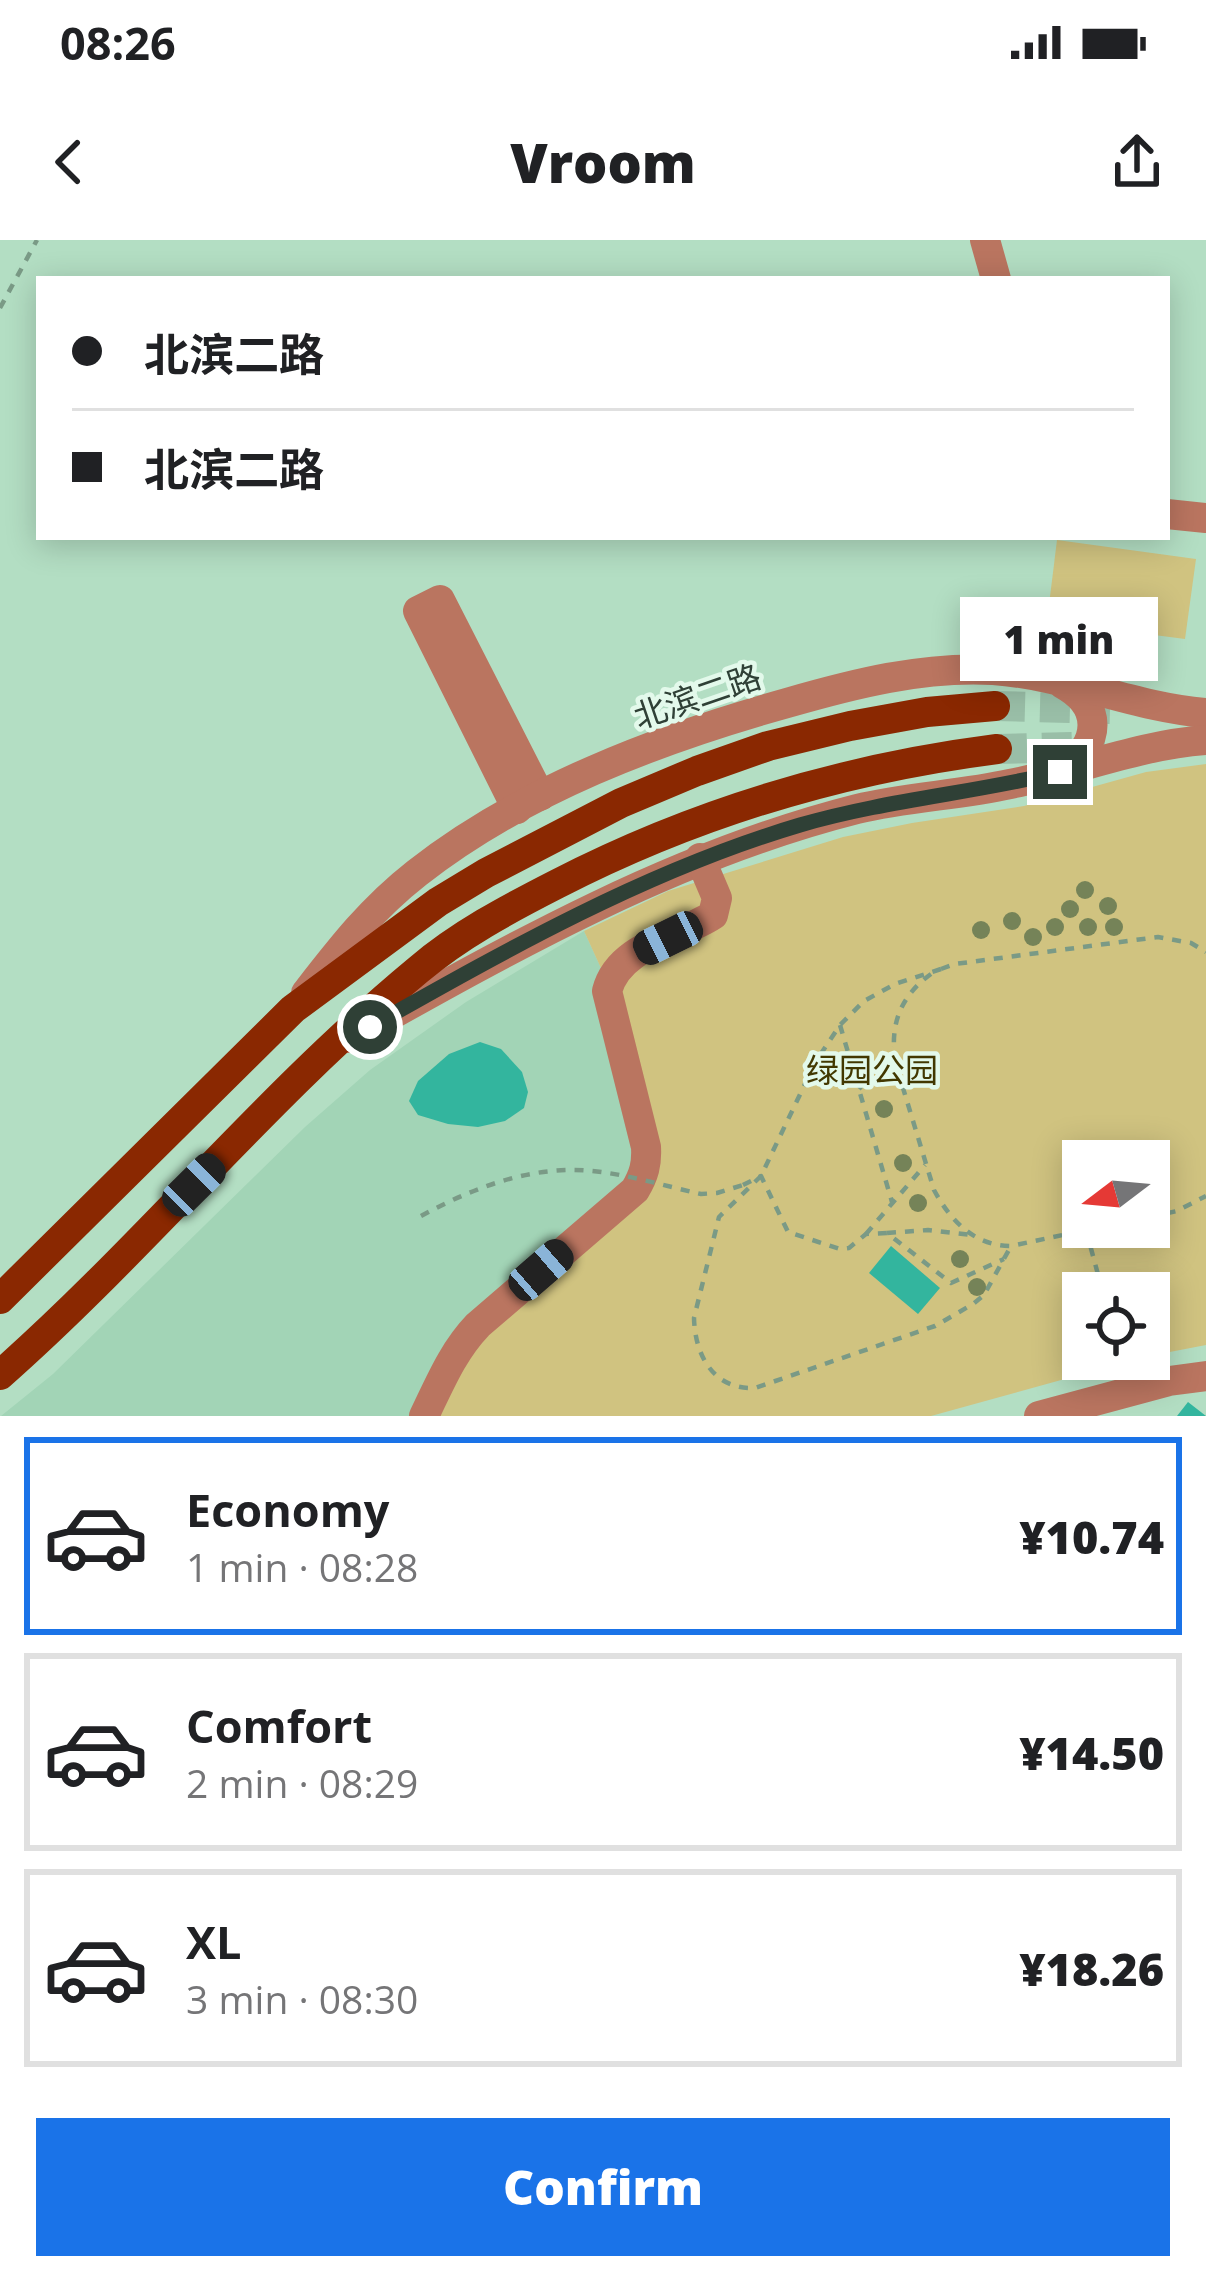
<!DOCTYPE html>
<meta charset="utf-8">
<style>
body{margin:0;font-family:"Open Sans","Noto Sans SC",sans-serif;background:#f6f6f6;color:#202124;height:100vh;display:flex;flex-direction:column;font-size:45px;white-space:nowrap}
*{box-sizing:border-box;margin:0}
p{font-size:39px;color:#757577}
.icon{flex:none;width:66px;height:66px;fill:none;stroke:currentColor;stroke-width:2;stroke-linecap:round;stroke-linejoin:round}
.map{position:relative;height:1176px;overflow:hidden}
.drawer{display:flex;flex-direction:column;background:#fff;flex:1}
.drawer>*{flex:none}
.guide{position:absolute;left:36px;top:36px;width:1134px;height:264px;border-radius:0px;box-shadow:0 6px 30px #0003;display:grid;align-content:center;height:264px;padding:0 36px;background:#fff}
.needle{width:78px;rotate:254deg}
.tools{position:absolute;left:1062px;top:900px;display:grid;gap:24px}
.tools a{display:grid;place-items:center;width:108px;height:108px;border-radius:0px;background:#fff;box-shadow:0 6px 30px #0003;font-size:60px}
.end{position:absolute;width:54px;height:54px;margin:-27px;border:15px solid #2f4036;background:#fff;box-shadow:0 0 0 6px #fff}
.from{border-radius:50%}
.bubble{position:absolute;height:84px;border-radius:0px;background:#fff;box-shadow:0 6px 30px #0003;font-size:39px;font-weight:800;line-height:84px;text-align:center}
.car{position:absolute;width:36px;height:72px;margin:-36px -18px;border-radius:15px;box-shadow:0 0 9px 3px #0007;background:linear-gradient(#222 24%,#8ab4d8 0 40%,#222 0 76%,#8ab4d8 0 86%,#222 0)}
.guide b{display:flex;align-items:center;gap:42px;height:114px;font-size:45px}
.guide b+b{border-top:3px solid #e0e0e0}
.guide i{width:30px;height:30px;background:#202124}
ul{padding:21px 0 0;list-style:none}
li{display:flex;align-items:center;gap:36px;height:198px;margin:0 24px 18px;padding:0 12px;border:6px solid #e0e0e0;border-radius:0px}
li div{flex:1}
li b{display:block;font-size:45px}
li em{font-style:normal;font-weight:800}
li.active{border-color:#1a73e8}
li>.icon{width:108px;height:108px;stroke-width:1.5}
.button{display:flex;gap:24px;margin-top:auto;padding:24px 36px}
.button a{flex:1;height:138px;border-radius:0px;background:#1a73e8;color:#fff;font-size:48px;font-weight:800;line-height:138px;text-align:center}
.status{display:flex;justify-content:space-between;align-items:center;height:84px;padding:0 60px;background:#fff;direction:ltr}
.status svg{height:33px;fill:currentColor}
header{display:flex;justify-content:space-between;align-items:center;height:156px;padding:0 36px;background:#fff;font-size:54px;font-weight:800}
.map>svg:first-child{display:block}
.built{fill:#a2d4b6}
.green{fill:#d0c380;fill-rule:evenodd}
.building{fill:#33b59e}
.lines{fill:none;stroke-linecap:round;stroke-linejoin:round}
.major-tunnel{stroke:#99bea7;stroke-width:30;stroke-dasharray:30 15;stroke-linecap:butt}
.path{stroke:#7a9a86;stroke-width:4.5;stroke-dasharray:9 9;stroke-linecap:butt}
.minor{stroke:#ba7560;stroke-width:30}
.major{stroke:#8a2801;stroke-width:30}
.path-bridge{stroke:#7a9a86;stroke-width:4.5;stroke-dasharray:9 9;stroke-linecap:butt}
.tree{fill:#758358}
.route{stroke:#2f4036;stroke-width:15}
.labels{text-anchor:middle;dominant-baseline:central;stroke-width:9;stroke-linejoin:round;paint-order:stroke}
.street-label{font-size:33px;fill:#2f4036;stroke:#e3f9eb}
.park-label{font-size:33px;fill:#423801;stroke:#e3f9eb}
</style>
<div class="status"><b>08:26</b><svg viewBox="0 0 49 12"><path d="M0 12V9h3v3zM5 12V6h3v6zM10 12V3h3v9zM15 12V0h3v12zM26 1h20v11H26zM47 4h2v5h-2z"/></svg></div>
<header><svg class="icon" aria-label="back" viewBox="0 0 24 24"><path d="M15 5l-7 7 7 7"/></svg>Vroom<svg class="icon" aria-label="share" viewBox="0 0 24 24"><path d="M12 15V3M7 8l5-5 5 5M5 13v7h14v-7"/></svg></header>
<div class="map">
<svg width="1206" height="1176" viewBox="0 0 1206 1176">
<rect width="100%" height="100%" fill="#b3dec3"/>
<polygon class="built" points="584,691 615,759 655,907 436,1176 1,1176 53,1134 305,887 370,830 466,762"/>
<g class="green">
<polygon points="1057,300 1196,319 1185,399 1047,381"/>
<path d="M1206 524V1105L1149 1116V1053H1083V1119H1137L931 1176H436L477 1102 639 957 615 759 584 691 668 651 843 597 912 583 1024 566 1146 532ZM1083 921H1149V987H1083Z"/>
</g>
<g class="building">
<polygon points="480,802 501,809 522,832 528,852 524,868 505,881 478,887 448,884 418,875 409,861 418,841 449,814"/>
<polygon points="891,1006 940,1048 918,1074 869,1033"/>
<polygon points="1188,1162 1206,1176 1177,1176"/>
</g>
<g class="lines">
<g class="major-tunnel">
<polyline points="995,466 1110,469"/>
<polyline points="997,509 1105,506"/>
</g>
<g class="path">
<polyline points="0,68 37,0"/>
<path d="M941 729 895 744 864 761 840 785 816 821 761 936 719 977 694 1078C695 1116 714 1150 755 1148L935 1086 973 1064 984 1055 1011 1006"/>
<polyline points="941,729 955,724 1158,697 1191,703 1206,712"/>
<path d="M931 734C899 757 889 787 896 825L934 950C950 980 974 1006 1011 1006L1100 987"/>
<polyline points="840,785 892,962"/>
<polyline points="859,849 893,807"/>
<polyline points="743,945 761,936 788,992 840,1009 849,1008 866,994 887,993 951,1043 1004,1019"/>
<polyline points="1149,977 1177,971 1206,956"/>
<polyline points="1086,990 1103,1053"/>
<polyline points="887,993 928,990 971,995"/>
<polyline points="866,994 925,925"/>
</g>
<g class="minor">
<polyline points="985,0 996,39"/>
<polyline points="1167,274 1206,278"/>
<path d="M1063 444C1103 466 1101 503 1065 528"/>
<polyline points="517,569 418,371 440,360 540,556"/>
<path d="M306 753C341 708 371 669 417 633 523 550 658 499 787 463 853 444 923 426 993 430 1066 435 1132 467 1206 473"/>
<path d="M350 798C512 707 675 615 857 569 907 557 960 555 1010 544 1076 531 1138 505 1206 500"/>
<path d="M424 1176C440 1143 453 1111 478 1085L635 950C644 935 647 924 646 907L607 751C619 705 678 698 713 675L717 658 700 618"/>
<polyline points="1039,1176 1169,1141 1206,1136"/>
</g>
<g class="major">
<polyline points="0,1059 293,769 438,662 486,633 621,563 697,531 768,506 850,486 927,472 995,466"/>
<path d="M0 1135C145 1007 268 854 418 730 459 695 508 669 557 644 697 572 841 529 997 509"/>
</g>
<path class="path-bridge" d="M421 976C467 951 519 930 572 930 615 930 660 945 701 954L717 953 743 945"/>
</g>
<g class="tree">
<circle cx="1085" cy="650" r="9"/>
<circle cx="1108" cy="666" r="9"/>
<circle cx="1070" cy="669" r="9"/>
<circle cx="1012" cy="681" r="9"/>
<circle cx="1055" cy="687" r="9"/>
<circle cx="1088" cy="687" r="9"/>
<circle cx="1114" cy="687" r="9"/>
<circle cx="981" cy="690" r="9"/>
<circle cx="1033" cy="697" r="9"/>
<circle cx="884" cy="869" r="9"/>
<circle cx="903" cy="923" r="9"/>
<circle cx="918" cy="963" r="9"/>
<circle cx="960" cy="1019" r="9"/>
<circle cx="977" cy="1047" r="9"/>
</g>
<g class="lines">
<path class="route" d="M370 787C508 709 648 630 800 585 886 560 974 553 1060 532"/>
</g>
<g class="labels">
<g class="street-label">
<text transform="translate(697 456) rotate(-19)">北滨二路</text>
</g>
<g class="park-label">
<text x="872" y="829">绿园公园</text>
</g>
</g>
</svg>
<div class="tools">
<a><svg class="needle" viewBox="-14 -14 28 28"><path d="M0-13l5 13h-10z" fill="#e53935"/><path d="M0 13l5-13h-10z" fill="#757577"/></svg></a>
<a><svg class="icon" aria-label="locate" viewBox="0 0 24 24"><circle cx="12" cy="12" r="6"/><path d="M12 2v4M12 18v4M2 12h4M18 12h4"/></svg></a>
</div>
<i class="end from" style="left:370px;top:787px"></i>
<i class="end" style="left:1060px;top:532px"></i>
<div class="bubble" style="left:960px;top:357px;width:198px">1 min</div>
<i class="car" style="left:668px;top:698px;rotate:244deg"></i>
<i class="car" style="left:194px;top:945px;rotate:45deg"></i>
<i class="car" style="left:541px;top:1030px;rotate:49deg"></i>
<div class="guide">
<b><i class="from"></i>北滨二路</b>
<b><i></i>北滨二路</b>
</div>
</div>
<section class="drawer">
<ul>
<li class="active"><svg class="icon" aria-label="car" viewBox="0 0 24 24"><path d="M5 17H2v-5l4-1 3-4h7l3 4 3 1v5h-3M9 17h6M6 11h13"/><circle cx="7" cy="17" r="2"/><circle cx="17" cy="17" r="2"/></svg><div><b>Economy</b><p>1 min · 08:28</p></div><em>¥10.74</em></li>
<li><svg class="icon" aria-label="car" viewBox="0 0 24 24"><path d="M5 17H2v-5l4-1 3-4h7l3 4 3 1v5h-3M9 17h6M6 11h13"/><circle cx="7" cy="17" r="2"/><circle cx="17" cy="17" r="2"/></svg><div><b>Comfort</b><p>2 min · 08:29</p></div><em>¥14.50</em></li>
<li><svg class="icon" aria-label="car" viewBox="0 0 24 24"><path d="M5 17H2v-5l4-1 3-4h7l3 4 3 1v5h-3M9 17h6M6 11h13"/><circle cx="7" cy="17" r="2"/><circle cx="17" cy="17" r="2"/></svg><div><b>XL</b><p>3 min · 08:30</p></div><em>¥18.26</em></li>
</ul>
<div class="button"><a>Confirm</a></div>
</section>
